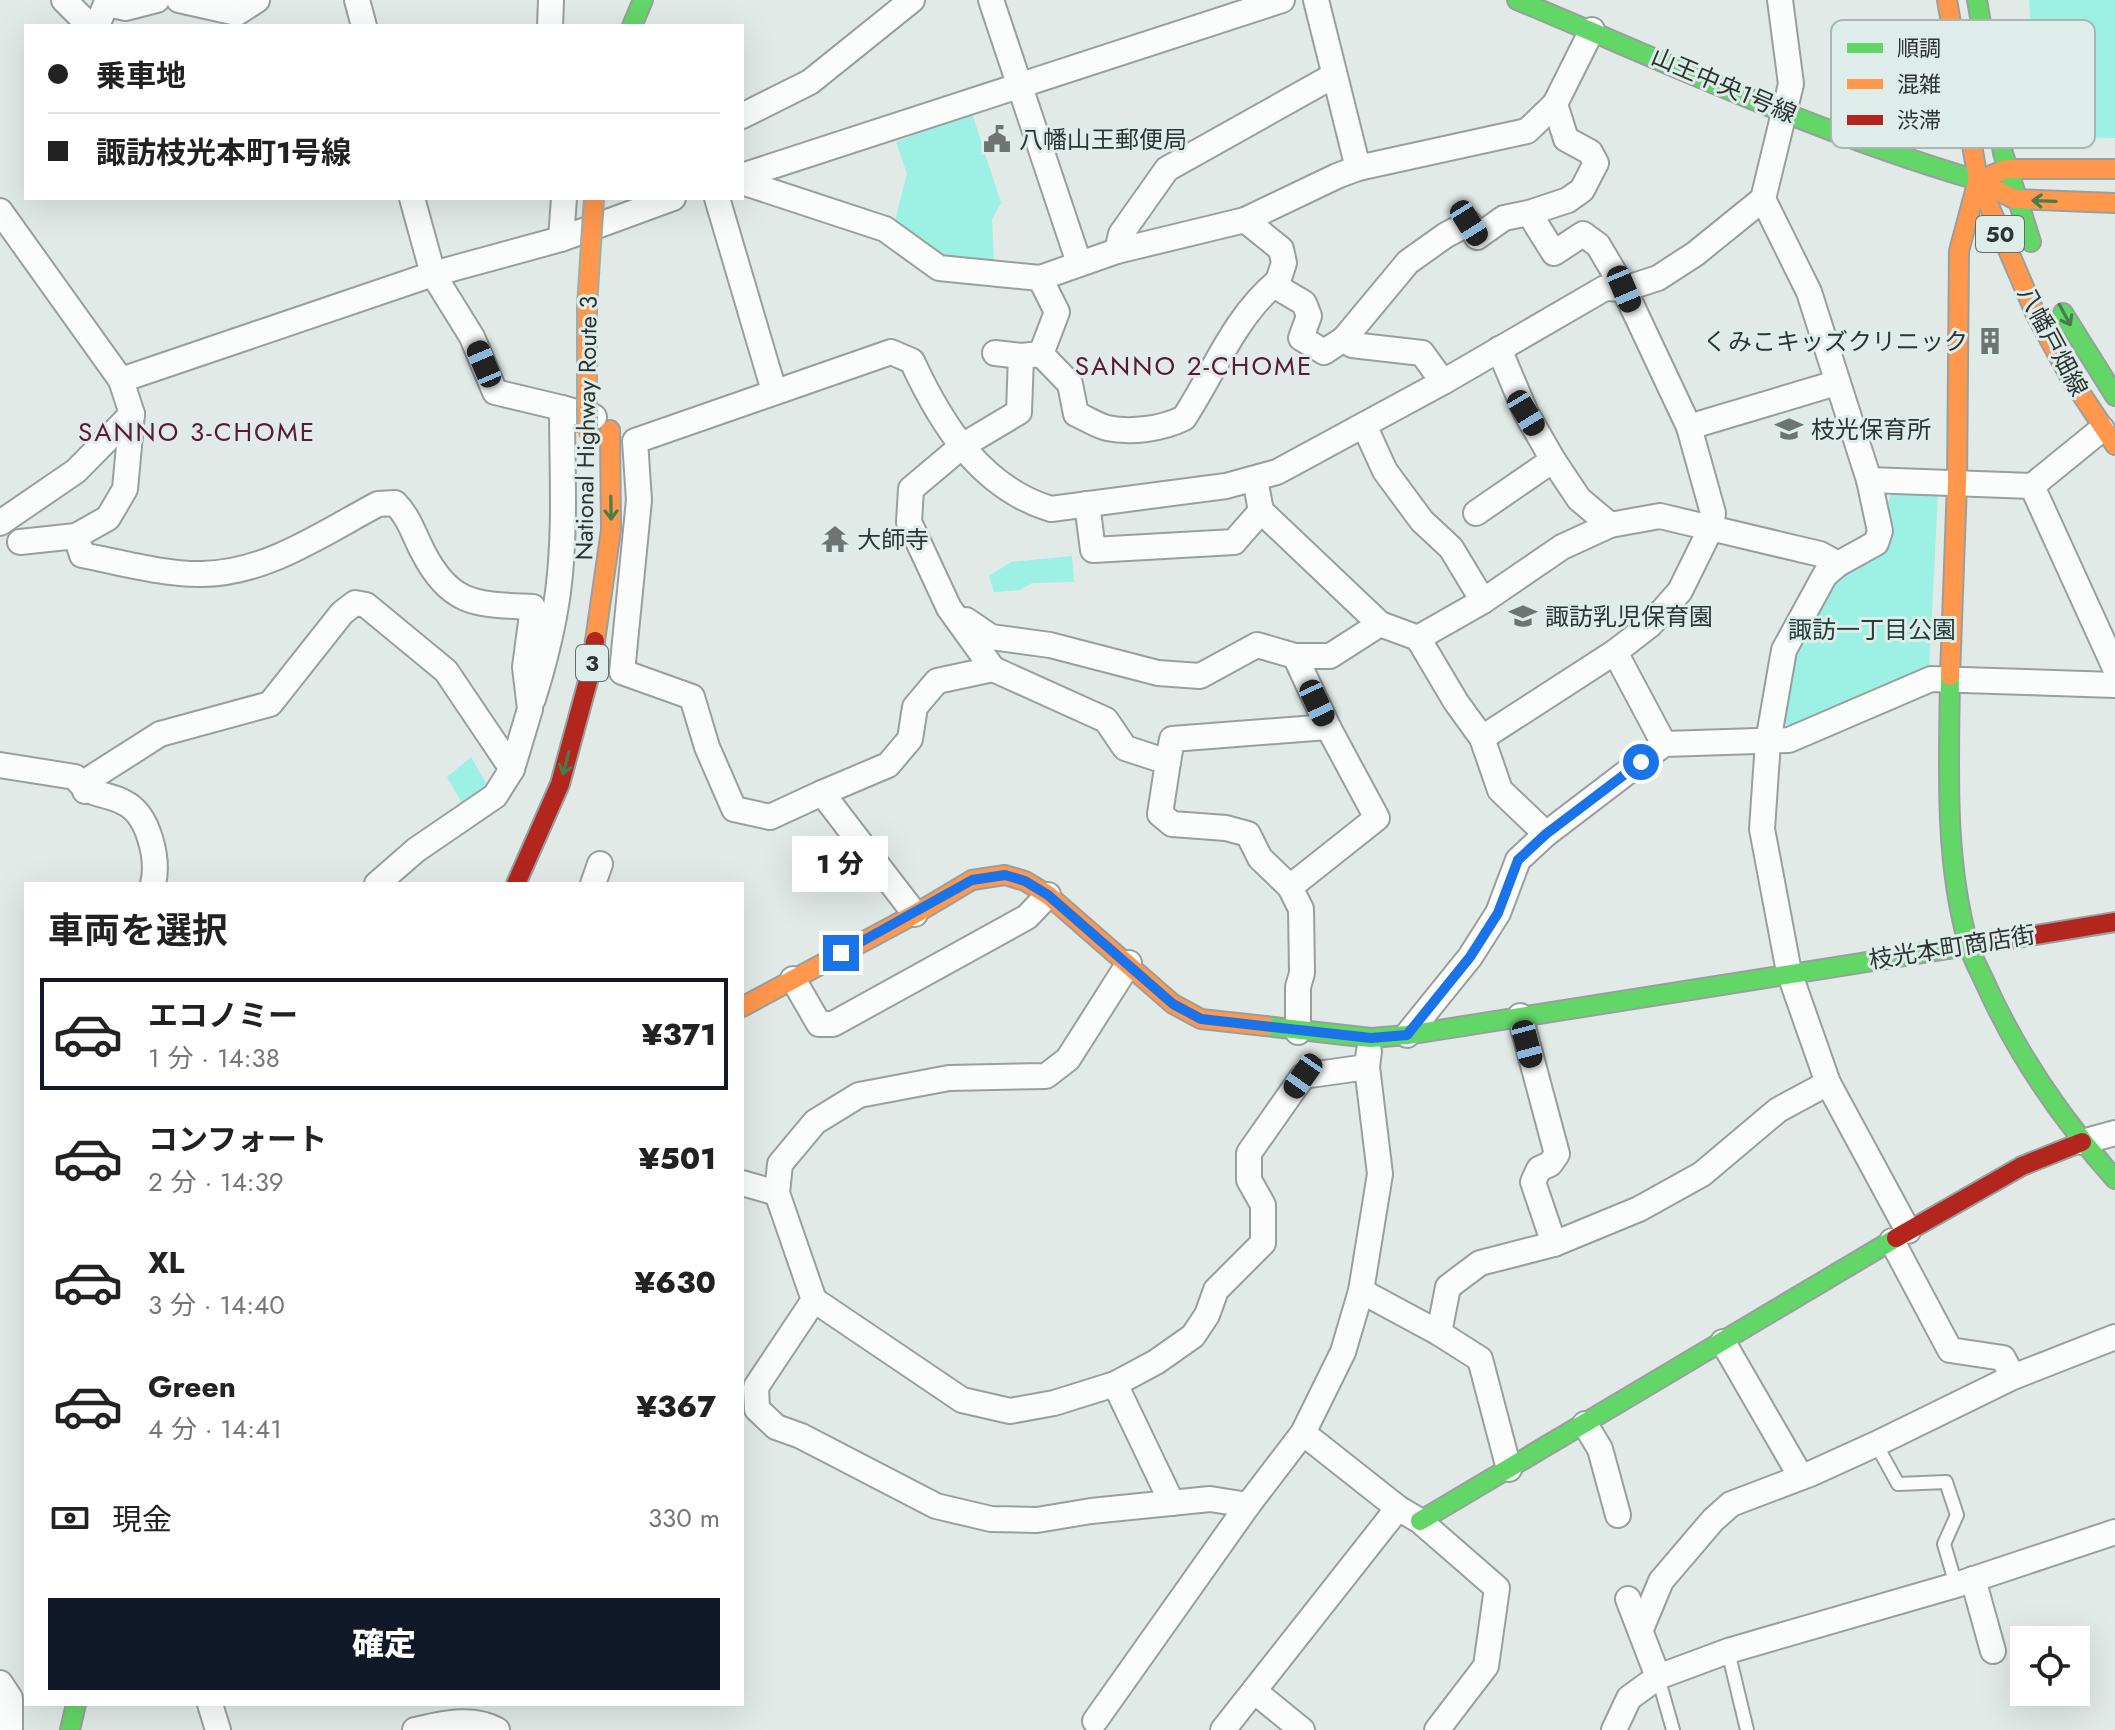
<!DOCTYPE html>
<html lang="ja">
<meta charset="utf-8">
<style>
body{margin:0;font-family:Jost,"Noto Sans JP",sans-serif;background:#f2f2f2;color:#222;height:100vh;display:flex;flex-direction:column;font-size:30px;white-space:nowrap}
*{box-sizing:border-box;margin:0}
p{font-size:26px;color:#767676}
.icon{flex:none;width:44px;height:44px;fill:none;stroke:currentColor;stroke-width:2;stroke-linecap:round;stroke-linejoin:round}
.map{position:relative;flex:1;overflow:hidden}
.sheet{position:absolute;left:24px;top:882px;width:720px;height:824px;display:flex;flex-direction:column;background:#fff;border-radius:0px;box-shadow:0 8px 32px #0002}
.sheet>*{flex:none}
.top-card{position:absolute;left:24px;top:24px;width:720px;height:176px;border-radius:0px;box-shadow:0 8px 32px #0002;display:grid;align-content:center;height:176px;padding:0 24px;background:#fff}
.controls{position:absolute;left:2010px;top:1626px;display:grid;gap:16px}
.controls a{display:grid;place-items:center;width:80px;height:80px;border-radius:0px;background:#fff;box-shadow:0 8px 32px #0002;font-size:40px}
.end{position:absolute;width:36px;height:36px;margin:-18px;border:10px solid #1a73e8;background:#fff;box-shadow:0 0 0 4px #fff}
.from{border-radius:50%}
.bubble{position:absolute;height:56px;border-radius:0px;background:#fff;box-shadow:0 8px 32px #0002;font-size:26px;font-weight:800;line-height:56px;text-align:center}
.car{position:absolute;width:24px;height:48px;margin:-24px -12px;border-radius:10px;box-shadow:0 0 6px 2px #0007;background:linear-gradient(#222 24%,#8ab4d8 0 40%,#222 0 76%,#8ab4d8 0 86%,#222 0)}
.top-card b{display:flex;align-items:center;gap:28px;height:76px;font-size:30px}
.top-card b+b{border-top:2px solid #e0e0e0}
.top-card i{width:20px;height:20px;background:#222}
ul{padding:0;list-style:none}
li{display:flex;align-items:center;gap:24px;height:112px;margin:0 16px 12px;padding:0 8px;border:4px solid transparent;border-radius:0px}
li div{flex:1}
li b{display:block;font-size:30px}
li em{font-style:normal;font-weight:800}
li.selected{border-color:#111827}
li>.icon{width:72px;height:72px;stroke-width:1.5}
h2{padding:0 24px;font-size:36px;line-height:96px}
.pay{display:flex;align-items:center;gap:20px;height:88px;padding:0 24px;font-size:30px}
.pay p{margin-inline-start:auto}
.primary-button{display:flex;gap:16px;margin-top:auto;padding:16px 24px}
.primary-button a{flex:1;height:92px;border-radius:0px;background:#111827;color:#fff;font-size:32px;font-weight:800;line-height:92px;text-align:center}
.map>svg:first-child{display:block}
.green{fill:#9df0e4}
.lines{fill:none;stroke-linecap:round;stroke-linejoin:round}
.lane-casing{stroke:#999f9e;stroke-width:16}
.street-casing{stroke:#999f9e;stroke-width:28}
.fast-casing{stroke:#999f9e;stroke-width:22}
.slow-casing{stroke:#999f9e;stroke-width:22}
.jam-casing{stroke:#999f9e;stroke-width:22}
.lane{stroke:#fbfcfc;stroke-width:12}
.street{stroke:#fbfcfc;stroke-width:24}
.fast{stroke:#63d668;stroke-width:18}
.slow{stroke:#ff974d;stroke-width:18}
.jam{stroke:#b3261e;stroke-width:18}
.slow-bridge-casing{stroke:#9aafac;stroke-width:22;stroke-linecap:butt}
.slow-bridge{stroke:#ff974d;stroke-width:18}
.oneway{stroke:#467d4a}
.route{stroke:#1a73e8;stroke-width:10}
.labels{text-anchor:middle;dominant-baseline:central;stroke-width:6;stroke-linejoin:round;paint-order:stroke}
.shield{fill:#deedea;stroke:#636c69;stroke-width:2}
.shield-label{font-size:22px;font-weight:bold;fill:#2e3432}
.street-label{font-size:24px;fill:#2e3432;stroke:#deedea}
.poi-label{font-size:24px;fill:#2e3432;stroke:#deedea;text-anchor:start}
.park-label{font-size:24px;fill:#253e3a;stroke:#deedea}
.neighbourhood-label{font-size:26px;letter-spacing:2px;fill:#5d1931;stroke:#deedea}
.key{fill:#deedea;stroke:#a9b6b3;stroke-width:2}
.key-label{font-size:22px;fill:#2e3432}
</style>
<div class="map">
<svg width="2115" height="1730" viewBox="0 0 2115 1730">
<rect width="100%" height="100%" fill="#e2eae8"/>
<g class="green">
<polygon points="2029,0 2115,0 2115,138 2051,137 2036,114"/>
<polygon points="972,113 1001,203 992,219 994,261 945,257 894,225 907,174 896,142"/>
<polygon points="1892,493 1938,495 1929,670 1799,727 1786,724 1781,717 1791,659 1834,579 1886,551 1892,539 1888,502"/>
<polygon points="1072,556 1074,582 1032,583 1020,590 994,592 989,576 1011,562"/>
<polygon points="471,757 490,790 465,808 447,777"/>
</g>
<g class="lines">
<g class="lane-casing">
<g id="lane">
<polyline points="1876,1444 1898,1484 1946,1482 1957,1515 1944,1544 1956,1585"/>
<polyline points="1728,1651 1747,1730"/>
<polyline points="1658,1677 1673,1730"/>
</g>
</g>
<g class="street-casing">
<g id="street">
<polyline points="64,0 90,26"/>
<polyline points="179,0 237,13 257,0"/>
<polyline points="357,0 364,26"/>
<polyline points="991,0 1079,263"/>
<polyline points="1316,0 1358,168"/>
<polyline points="97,26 106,4 126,8 157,0"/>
<polyline points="550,26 551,0"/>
<polyline points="742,116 810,82 912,0"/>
<polyline points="742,176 1282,0"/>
<polyline points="742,182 885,229 939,268 1040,278 1117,251 1245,220 1337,176 1358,168 1527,131 1555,104 1592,30"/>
<polyline points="412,198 433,274 472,337 495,392 562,408"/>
<polyline points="717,198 774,391"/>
<polyline points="1763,199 1809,292 1869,480 1880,531 1876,543 1838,564 1825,575 1784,650 1768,742 1762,829 1789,972 1828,1083 1908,1231"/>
<path d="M0 211 121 380 132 414 125 489 108 518 76 536 82 555C119 562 165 575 203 574 267 573 323 533 378 504L395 503C409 517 414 535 423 552 451 607 478 604 533 607L525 667 530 709 512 769 495 796 416 850 377 884"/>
<polyline points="1245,220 1281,249 1284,263 1278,281 1282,290 1304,303 1309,316 1301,338 1324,352 1344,339 1352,345 1422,353 1443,382"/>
<polyline points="561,239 564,198"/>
<polyline points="1117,251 1121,234 1167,169 1333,76"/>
<polyline points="1040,278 1057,312 1041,354 1021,356 1019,412 962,446 911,489 909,522 949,608 993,669 1106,720 1125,748 1168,762 1160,814 1172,824 1226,828 1248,834 1260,858 1290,887 1301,909 1302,973 1298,987 1298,1032"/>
<polyline points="1344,339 1408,262 1446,235 1469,223 1477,237 1504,218 1529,213 1568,200 1582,190 1596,163 1590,152 1566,139 1555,104"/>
<polyline points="1499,349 1526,413 1553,460 1579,499 1610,525"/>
<polyline points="995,353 1021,356"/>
<path d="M1041 354 1070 384 1076 414C1086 418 1096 425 1107 428 1131 433 1162 429 1184 418 1214 372 1235 316 1278 281"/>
<polyline points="121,380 433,274 561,239 673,198"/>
<polyline points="1364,425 1385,471 1422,521 1451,548 1483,601"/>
<polyline points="1689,427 1836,383"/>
<polyline points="1255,479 1261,511 1380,624 1418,638 1456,702 1482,738 1500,790 1546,834"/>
<polyline points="1869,480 2032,486 2115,668"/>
<polyline points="2032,486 2102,429"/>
<polyline points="1087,504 1093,550 1234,542 1261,511"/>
<polyline points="1476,513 1553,460"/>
<polyline points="0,523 76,471 132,414"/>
<polyline points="20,542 76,536"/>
<polyline points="966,620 991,637 1050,645 1158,673 1200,676 1257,645 1295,656 1330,656 1380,624"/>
<polyline points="1418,638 1483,601 1562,547 1610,525 1660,516 1820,554 1838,564"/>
<polyline points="1615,652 1664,744"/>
<path d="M533 699C544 664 553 629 558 592 566 531 562 469 562 408L594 417"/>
<polyline points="1482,738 1615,652 1650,625 1680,591 1711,528 1713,513 1689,427 1624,289 1598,245 1583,234 1554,253 1529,213"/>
<polyline points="1168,762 1172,739 1328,727"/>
<path d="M0 765 75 777C91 799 104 791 125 803 149 815 159 860 153 884"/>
<polyline points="85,791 91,778 160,734 270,704 342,613 355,603 366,605 446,671 512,769"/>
<path d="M822 793 770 817 734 809 707 747 692 697 622 672 639 500 635 441 891 352 912 361C941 424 981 488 1051 509L1226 486 1277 472 1443 382 1605 288 1624 289 1658 278 1695 254 1763 199 1791 84 1780 0"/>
<polyline points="593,884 600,864"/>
<polyline points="1290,887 1377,818 1328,727 1295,656"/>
<polyline points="915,914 822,793 888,765 910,739 915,707 937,681 993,669"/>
<polyline points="1129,963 1068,1059 1046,1076 949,1078 859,1095 815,1122 780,1164 777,1193 814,1300 962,1400 1010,1411 1054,1403 1115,1384 1156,1362 1193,1336 1207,1315 1216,1290 1263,1243 1263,1205 1249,1180 1249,1153 1303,1076 1367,1067"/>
<polyline points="793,979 819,1024 833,1024 1027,917 1048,895"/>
<polyline points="1520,1016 1557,1154 1550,1164 1539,1169 1533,1182 1554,1244"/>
<polyline points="1407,1035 1470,957 1498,913 1518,860 1546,834 1664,744 1789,740 1931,679 2115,685"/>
<polyline points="2082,1142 2115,1133"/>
<polyline points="742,1183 777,1193"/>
<polyline points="1892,1241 1950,1350 2003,1358 2013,1377"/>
<polyline points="1361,1291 1439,1333 1480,1359 1509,1469"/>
<polyline points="814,1300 756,1387 757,1409 776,1427 801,1436 936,1506 991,1519 1037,1520 1091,1511 1210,1499 1248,1505 1303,1433 1343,1352 1361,1291 1380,1174 1367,1067 1369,1051"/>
<polyline points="1439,1333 1448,1287 1480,1263 1554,1244 1639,1209 1702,1174 1778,1110 1828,1083"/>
<polyline points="1723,1342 1801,1477"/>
<polyline points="1115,1384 1172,1503"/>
<polyline points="1585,1424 1600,1449 1618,1515"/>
<polyline points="1303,1433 1398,1508 1420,1521 1497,1588 1486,1666 1437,1730"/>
<polyline points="1973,1579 1993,1651"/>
<polyline points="1628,1599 1658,1677"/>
<polyline points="1641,1629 1661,1581 1713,1520 1731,1504 1810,1474 1876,1444 2013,1377 2115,1337"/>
<polyline points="0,1683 10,1698 10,1730"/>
<polyline points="1254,1691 1302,1730"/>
<polyline points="210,1704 218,1730"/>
<polyline points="1095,1721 1248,1505"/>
<path d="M415 1730C442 1724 472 1716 497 1730"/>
<polyline points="1223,1730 1398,1508"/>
<polyline points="1614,1730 1629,1698 1658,1677 1728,1651 1956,1585 2115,1532"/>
</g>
</g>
<g class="fast-casing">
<g id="fast">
<path d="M1517 0C1668 63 1819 134 1977 180"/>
<polyline points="1977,0 2003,153 2031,242"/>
<polyline points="632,26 643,0"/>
<polyline points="2063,313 2115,396"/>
<path d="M1950 676C1949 764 1944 858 1968 943 1972 958 1981 973 1987 987 2019 1057 2064 1122 2115 1179"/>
<polyline points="1265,1026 1371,1038 1407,1035 1974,945"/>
<polyline points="1420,1521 1896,1238"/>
<polyline points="70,1730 76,1704"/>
</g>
</g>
<g class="slow-casing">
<g id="slow">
<polyline points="1947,0 1978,180 2036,315 2070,377 2115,445"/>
<polyline points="1982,179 2006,169 2115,169"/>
<polyline points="1977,180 2014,199 2115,203"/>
<polyline points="595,641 611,530 610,430"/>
<polyline points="1950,676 1957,483 1959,251 1978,180"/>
<polyline points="742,1007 915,914 972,880 1005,875 1025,881 1048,895 1173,1004 1201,1019 1265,1026"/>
</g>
</g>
<g class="jam-casing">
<g id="jam">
<polyline points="516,884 560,784 591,670 595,641"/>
<polyline points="1974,945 2115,922"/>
<polyline points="1896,1238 2022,1166 2082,1142"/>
</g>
</g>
<use href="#lane" class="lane"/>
<use href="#street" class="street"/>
<use href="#fast" class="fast"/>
<use href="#slow" class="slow"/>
<use href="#jam" class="jam"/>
<g class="slow-bridge-casing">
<polyline id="slow-bridge" points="587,433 587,306 594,198"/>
</g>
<use href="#slow-bridge" class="slow-bridge"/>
</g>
<defs><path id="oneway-shaft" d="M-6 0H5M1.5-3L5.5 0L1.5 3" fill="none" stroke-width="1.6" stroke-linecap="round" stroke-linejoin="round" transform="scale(2)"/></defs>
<g class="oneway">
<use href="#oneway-shaft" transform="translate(2044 201) rotate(-178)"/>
<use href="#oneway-shaft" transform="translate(2065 315) rotate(62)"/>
<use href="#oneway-shaft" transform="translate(611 508) rotate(89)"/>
<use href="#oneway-shaft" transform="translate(566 763) rotate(105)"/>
</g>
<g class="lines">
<polyline class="route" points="841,953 972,880 1005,875 1025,881 1048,895 1173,1004 1201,1019 1371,1038 1407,1035 1470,957 1498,913 1518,860 1546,834 1641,762"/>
</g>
<defs>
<g id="civic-bare" transform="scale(2.16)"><path d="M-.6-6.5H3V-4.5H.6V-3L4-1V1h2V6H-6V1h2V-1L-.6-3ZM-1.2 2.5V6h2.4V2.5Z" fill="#6d7472" stroke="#deedea" stroke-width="2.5" paint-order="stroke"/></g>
<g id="building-bare" transform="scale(2.16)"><path d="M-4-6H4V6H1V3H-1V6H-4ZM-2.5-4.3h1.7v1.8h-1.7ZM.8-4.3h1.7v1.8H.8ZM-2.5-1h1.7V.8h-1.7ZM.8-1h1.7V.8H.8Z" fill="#6d7472" stroke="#deedea" stroke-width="2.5" paint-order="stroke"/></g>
<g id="school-bare" transform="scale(2.16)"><path d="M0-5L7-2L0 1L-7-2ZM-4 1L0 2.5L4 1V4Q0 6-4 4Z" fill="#6d7472" stroke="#deedea" stroke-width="2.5" paint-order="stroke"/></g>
<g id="temple-bare" transform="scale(2.16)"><path d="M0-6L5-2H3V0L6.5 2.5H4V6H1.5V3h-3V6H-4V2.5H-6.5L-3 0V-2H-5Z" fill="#6d7472" stroke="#deedea" stroke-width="2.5" paint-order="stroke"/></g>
</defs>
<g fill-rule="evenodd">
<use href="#civic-bare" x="997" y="139"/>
<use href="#building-bare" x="1990" y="341"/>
<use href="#school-bare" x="1789" y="429"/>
<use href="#temple-bare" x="835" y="539"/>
<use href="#school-bare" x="1523" y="616"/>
</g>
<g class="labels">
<g class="shield">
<rect x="1976" y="216" width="48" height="36" rx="6"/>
<rect x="576" y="645" width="32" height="36" rx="6"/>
</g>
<g class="shield-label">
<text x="2000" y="234">50</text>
<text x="592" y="663">3</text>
</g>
<g class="street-label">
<text transform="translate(1724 85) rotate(23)">山王中央1号線</text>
<text transform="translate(2053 341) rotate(62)">八幡戸畑線</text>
<text transform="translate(586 428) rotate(-89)">National Highway Route 3</text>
<text transform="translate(1952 947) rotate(-9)">枝光本町商店街</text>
</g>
<g class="poi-label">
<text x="1019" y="139">八幡山王郵便局</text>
<text x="1968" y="341" text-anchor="end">くみこキッズクリニック</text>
<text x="1811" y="429">枝光保育所</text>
<text x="857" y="539">大師寺</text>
<text x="1545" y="616">諏訪乳児保育園</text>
</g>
<g class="park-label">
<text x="1872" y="629">諏訪一丁目公園</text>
</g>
<g class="neighbourhood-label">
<text x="1194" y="366">SANNO 2-CHOME</text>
<text x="197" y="432">SANNO 3-CHOME</text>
</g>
</g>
<rect x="1831" y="20" width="264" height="128" rx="12" class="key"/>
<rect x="1847" y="43" width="36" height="10" fill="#63d668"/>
<rect x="1847" y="79" width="36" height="10" fill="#ff974d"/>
<rect x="1847" y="115" width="36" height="10" fill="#b3261e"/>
<g class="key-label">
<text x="1897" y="56">順調</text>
<text x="1897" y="92">混雑</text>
<text x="1897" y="128">渋滞</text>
</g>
</svg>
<div class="controls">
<a><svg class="icon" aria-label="locate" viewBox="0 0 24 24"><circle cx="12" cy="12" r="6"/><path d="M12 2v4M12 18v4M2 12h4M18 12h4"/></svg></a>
</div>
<i class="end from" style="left:1641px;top:762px"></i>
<i class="end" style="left:841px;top:953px"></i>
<div class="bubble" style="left:792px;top:836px;width:96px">1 分</div>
<i class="car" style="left:1469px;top:223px;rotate:148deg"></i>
<i class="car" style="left:1624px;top:289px;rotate:157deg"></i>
<i class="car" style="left:484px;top:364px;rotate:337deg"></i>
<i class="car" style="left:1526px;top:413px;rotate:149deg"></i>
<i class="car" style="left:1317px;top:703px;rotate:155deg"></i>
<i class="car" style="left:1527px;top:1044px;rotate:165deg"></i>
<i class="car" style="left:1303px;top:1076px;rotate:215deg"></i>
<div class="top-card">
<b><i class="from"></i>乗車地</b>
<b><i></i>諏訪枝光本町1号線</b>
</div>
<section class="sheet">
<h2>車両を選択</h2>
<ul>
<li class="selected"><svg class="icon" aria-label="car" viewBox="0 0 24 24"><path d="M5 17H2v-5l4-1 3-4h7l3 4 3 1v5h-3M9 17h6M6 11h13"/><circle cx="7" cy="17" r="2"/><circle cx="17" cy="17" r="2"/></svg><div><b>エコノミー</b><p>1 分 · 14:38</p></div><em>¥371</em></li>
<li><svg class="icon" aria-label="car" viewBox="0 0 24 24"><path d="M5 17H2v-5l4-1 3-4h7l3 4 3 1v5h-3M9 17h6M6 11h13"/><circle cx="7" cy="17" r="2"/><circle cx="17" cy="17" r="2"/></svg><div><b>コンフォート</b><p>2 分 · 14:39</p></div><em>¥501</em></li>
<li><svg class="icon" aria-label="car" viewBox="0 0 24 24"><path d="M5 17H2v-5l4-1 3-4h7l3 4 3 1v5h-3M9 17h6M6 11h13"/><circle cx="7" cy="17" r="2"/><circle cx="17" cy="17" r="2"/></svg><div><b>XL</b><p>3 分 · 14:40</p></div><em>¥630</em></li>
<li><svg class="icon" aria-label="car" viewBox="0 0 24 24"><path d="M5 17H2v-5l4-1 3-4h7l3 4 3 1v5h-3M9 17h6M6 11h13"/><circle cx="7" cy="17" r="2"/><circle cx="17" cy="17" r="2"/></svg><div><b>Green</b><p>4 分 · 14:41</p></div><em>¥367</em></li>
</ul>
<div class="pay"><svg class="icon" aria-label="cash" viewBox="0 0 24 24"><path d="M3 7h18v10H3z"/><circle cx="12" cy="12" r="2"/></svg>現金<p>330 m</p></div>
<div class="primary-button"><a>確定</a></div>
</section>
</div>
